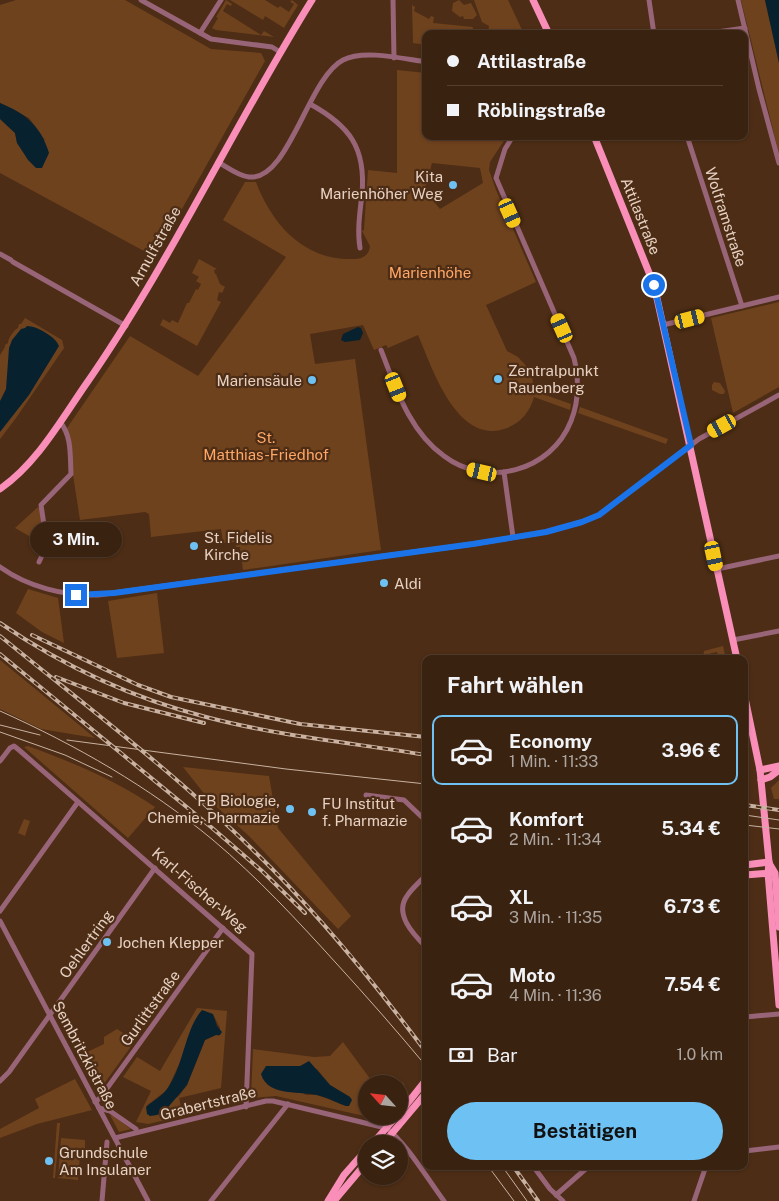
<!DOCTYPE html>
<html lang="de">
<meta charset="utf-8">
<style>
body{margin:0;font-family:"Public Sans",sans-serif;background:#412a19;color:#f1f3f6;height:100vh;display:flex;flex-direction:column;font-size:19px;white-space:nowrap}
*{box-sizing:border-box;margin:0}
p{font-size:16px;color:#aba49f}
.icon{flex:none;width:28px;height:28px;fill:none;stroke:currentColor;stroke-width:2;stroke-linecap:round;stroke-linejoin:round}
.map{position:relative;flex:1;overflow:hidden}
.drawer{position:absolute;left:422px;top:655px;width:326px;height:515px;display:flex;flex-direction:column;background:#3a2210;border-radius:10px;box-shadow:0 1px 4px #0004,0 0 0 1px #543f30}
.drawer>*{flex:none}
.banner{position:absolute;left:422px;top:30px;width:326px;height:110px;border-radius:10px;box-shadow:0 1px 4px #0004,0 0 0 1px #543f30;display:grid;align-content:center;height:110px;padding:0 25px;background:#3a2210}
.needle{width:32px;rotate:297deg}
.tools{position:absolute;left:358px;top:1075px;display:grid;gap:10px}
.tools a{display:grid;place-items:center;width:50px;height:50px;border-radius:50%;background:#3a2210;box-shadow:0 1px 4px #0004,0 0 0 1px #543f30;font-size:25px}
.end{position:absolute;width:22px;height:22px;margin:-11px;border:6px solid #1a73e8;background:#fff;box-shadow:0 0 0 2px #fff}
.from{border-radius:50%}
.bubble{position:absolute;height:35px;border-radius:18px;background:#3a2210;box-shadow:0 1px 4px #0004,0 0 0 1px #543f30;font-size:16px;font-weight:700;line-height:35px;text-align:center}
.car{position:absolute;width:15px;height:30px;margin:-15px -8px;border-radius:6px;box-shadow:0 0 4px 1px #0007;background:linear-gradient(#f5c518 24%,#345 0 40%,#f5c518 0 76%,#345 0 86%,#f5c518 0)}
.banner b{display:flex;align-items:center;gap:18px;height:48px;font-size:19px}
.banner b+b{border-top:1px solid #543f30}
.banner i{width:12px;height:12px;background:#f1f3f6}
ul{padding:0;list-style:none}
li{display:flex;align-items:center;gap:15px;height:70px;margin:0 10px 8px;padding:0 15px;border:2px solid transparent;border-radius:10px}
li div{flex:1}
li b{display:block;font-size:19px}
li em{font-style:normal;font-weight:700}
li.selected{border-color:#6ec2f3}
li>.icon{width:45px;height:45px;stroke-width:1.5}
h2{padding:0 25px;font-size:22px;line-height:60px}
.pay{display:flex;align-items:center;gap:12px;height:55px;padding:0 25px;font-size:19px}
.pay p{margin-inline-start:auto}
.cta{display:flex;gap:10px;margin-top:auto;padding:10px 25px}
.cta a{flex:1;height:58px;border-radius:30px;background:#6ec2f3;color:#111;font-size:20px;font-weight:700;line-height:58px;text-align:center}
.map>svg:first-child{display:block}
.green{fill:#6f421e;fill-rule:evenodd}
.water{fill:#08212f}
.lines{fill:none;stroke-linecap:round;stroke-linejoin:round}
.minor{stroke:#986478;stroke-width:5}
.major{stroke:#f98eb8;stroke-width:7}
.tram{stroke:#c9b2a2;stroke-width:1}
.rail-casing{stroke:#c9b2a2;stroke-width:4}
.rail{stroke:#4d2d15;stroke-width:2;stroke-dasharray:5.5;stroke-linecap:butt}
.route{stroke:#1a73e8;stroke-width:6}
.poi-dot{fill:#6ec2f3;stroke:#4d2d15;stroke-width:2}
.labels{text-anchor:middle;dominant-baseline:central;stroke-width:4.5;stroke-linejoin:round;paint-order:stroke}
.poi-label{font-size:15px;fill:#e6d1c3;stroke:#4d2d15;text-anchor:start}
.street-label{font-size:15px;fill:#e6d1c3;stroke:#4d2d15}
.park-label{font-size:15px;fill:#fea767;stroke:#4d2d15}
</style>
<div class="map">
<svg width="779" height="1201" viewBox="0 0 779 1201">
<rect width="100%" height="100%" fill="#4d2d15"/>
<g class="green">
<polygon points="16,0 125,0 211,49 261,53 265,61 155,257 0,173 0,119 15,133 17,143 23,151 45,140 29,118 0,103 0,5"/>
<polygon points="226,0 232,4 231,6 227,4 223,11 261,35 264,31 274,37 216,30 212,28 218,18 216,17"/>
<polygon points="230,0 265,0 278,8 280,6 289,12 294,4 290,2 292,0 298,5 284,28 265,16 263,20"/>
<polygon points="459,0 464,5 471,3 477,15 473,19 464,19 463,16 460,17 452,11 453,3"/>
<polygon points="474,0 508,0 524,34 488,34 489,26 482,22"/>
<polygon points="741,0 765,0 779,63 779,154"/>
<polygon points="412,5 415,7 414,11 429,19 431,16 434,17 433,23 473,27 472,34 426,34 426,45 413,43"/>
<path d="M397 70 426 73V136H507L490 162 489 170 496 190 536 282 486 305 507 351 518 357 529 369 532 376 534 391 571 404 570 410 534 397C530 411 522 422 507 428 457 447 432 367 418 335L388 348 386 345 374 350 363 325 310 334 315 364 355 359 381 550 243 570 240 547H236L235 542 223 543 221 529 151 537 149 514 145 512 80 520 73 475 72 449 67 428 130 336 198 376 286 257 223 220 245 182H256C272 225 305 261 353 259 362 259 369 256 370 246L362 231 364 230 368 170 397 173ZM432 163 480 168 483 183 440 209 431 198 424 193Z"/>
<polygon points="199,259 217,269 214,270 215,274 216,274 220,284 225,287 222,293 219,292 217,300 221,302 197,346 160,325 163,319 170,323 172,320 178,323 187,303 189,303 196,289 198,290 201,284 196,281 199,277 192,273"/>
<polygon points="779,302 779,387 733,413 711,318"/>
<path d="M25 318 62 340 64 348 16 418 0 439V355L5 347V345L8 343C8 338 14 330 18 328L19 324H21Z"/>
<polygon points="714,382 720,383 725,391 724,394 720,394 712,390 712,385"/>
<polygon points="580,407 668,439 666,444 578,413"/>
<polygon points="38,507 41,510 43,544 15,528"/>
<polygon points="28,589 58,598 64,643 42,632 16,613"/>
<polygon points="157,593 164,653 117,658 108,601"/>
<polygon points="723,646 726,659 723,659 722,655 718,656 717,652 704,655 704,659 703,658 704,651"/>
<polygon points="0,660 95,738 41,729 0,709"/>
<path d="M28 746C72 762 117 781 155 807L128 838 24 747Z"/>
<polygon points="183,767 269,776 278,828 351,916 338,929 249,836 210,801"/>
<polygon points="779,780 779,799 774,799 771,788"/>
<polygon points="24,819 30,821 25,836 18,833"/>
<path d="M197 1008 227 1011 221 1088 179 1098 183 1116 148 1124 136 1122 151 1091 123 1077 137 1057 160 1071ZM214 1016 220 1028 219 1036 216 1035 205 1040 187 1085 179 1096 176 1098 146 1106 167 1090 180 1062 186 1046Z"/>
<polygon points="117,1029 135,1041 98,1092 79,1056 104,1044 104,1037"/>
<path d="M343 1042 374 1084H366V1116H389L386 1119 382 1120 276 1096 251 1098 253 1049 314 1057 330 1056ZM266 1066H300L317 1069 330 1085 350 1097 346 1106 318 1095H306Z"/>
<polygon points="75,1079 92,1110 37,1124 0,1138 0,1129 39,1108 35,1099"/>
<polygon points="403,1082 409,1095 399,1105 399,1086"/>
<polygon points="110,1115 113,1116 131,1129 119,1132"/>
<polygon points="57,1123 60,1123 55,1178 53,1178"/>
<polygon points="61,1138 85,1140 85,1156 80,1156 78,1180 58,1178"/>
</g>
<g class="water">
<polygon points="765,0 779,0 779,63"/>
<path d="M0 103C25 113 41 126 49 153L42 168H36L28 160 17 143 15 133 0 119Z"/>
<path d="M27 326C37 326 56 337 59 346L29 395 0 432V401L6 389 9 348 12 340 21 329 25 328Z"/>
<polygon points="358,327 361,328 363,333 360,340 345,342 341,340 343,334"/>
<path d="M202 1010 213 1014 217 1026 222 1032 220 1035H216L205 1040 187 1085 164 1112 157 1115 150 1116 147 1114 146 1107C153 1101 162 1096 167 1089 184 1066 184 1031 202 1010Z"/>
<path d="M309 1061 330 1085 350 1097 352 1100 349 1106H346C337 1103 329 1098 320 1096 302 1090 268 1098 261 1074L266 1066H300Z"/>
</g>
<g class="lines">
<g class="minor">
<polyline points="141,0 211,39 272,47 280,52"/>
<polyline points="393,0 394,58"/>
<polyline points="649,0 654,34"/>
<polyline points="738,0 759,89 779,163"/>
<polyline points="200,33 221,0"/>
<polyline points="703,34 745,28"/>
<path d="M310 104C350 126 366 148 362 194 360 212 357 230 360 248"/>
<polyline points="687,136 742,306"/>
<path d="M218 162C227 167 238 176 249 177 289 181 308 78 343 60 364 49 404 59 426 62"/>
<polyline points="0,254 11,260"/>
<polyline points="13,262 126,326"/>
<polyline points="663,325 779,297"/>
<path d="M381 350C396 388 409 431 444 456 486 488 551 472 571 421 579 401 579 379 574 358L496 178 505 149 513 136"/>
<polyline points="504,472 513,537"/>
<path d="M39 562 47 545 41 505 71 474C70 456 72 436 60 422"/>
<path d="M0 567C28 587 64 596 98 595L473 544 546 532 582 522 599 515 699 439 779 395"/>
<polyline points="717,569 779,556"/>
<polyline points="733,640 779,631"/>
<polyline points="0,761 10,748 14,746 19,750 252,954 246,1107"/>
<polyline points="366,795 404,800 426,821"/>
<path d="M426 875C420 882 412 888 407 896 394 914 413 934 426 947"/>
<polyline points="0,911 78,802"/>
<polyline points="0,921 148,1201"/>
<polyline points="745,1017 779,1014"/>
<polyline points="0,1081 9,1072 155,868"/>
<polyline points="95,1102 100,1098 223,928"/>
<polyline points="99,1108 110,1111 136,1129"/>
<path d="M115 1138 266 1101H273L386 1128C405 1141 429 1181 444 1201"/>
<polyline points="745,1151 779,1147"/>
<polyline points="533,1166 550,1189 563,1201"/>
<polyline points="556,1195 589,1166"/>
<polyline points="102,1201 107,1142"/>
<polyline points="211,1201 288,1104"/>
<polyline points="694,1201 706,1166"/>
</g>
<g class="major">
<polyline points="533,0 549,34"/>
<polyline points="594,136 654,285 737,659"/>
<path d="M0 489C36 464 60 422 84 387 170 264 233 127 312 0"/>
<polyline points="745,698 760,770 769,862 768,873 779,1005"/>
<polyline points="760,770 779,766"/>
<polyline points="761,780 770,777 779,770"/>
<polyline points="769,863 775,873 779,927"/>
<polyline points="745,865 769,862"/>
<polyline points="745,875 772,873"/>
<polyline points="399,1114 426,1080"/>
<polyline points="372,1144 397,1116"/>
<polyline points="383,1144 426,1093"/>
<polyline points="328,1201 344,1175 366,1150"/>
<polyline points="334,1201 366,1163"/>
</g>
<g class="tram">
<path d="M0 711C76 745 149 787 213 840 258 878 297 920 336 963 367 997 397 1031 426 1066"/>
<polyline points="0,725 40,735"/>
<polyline points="0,732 65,755 112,777"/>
<polyline points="67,740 286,769 426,784"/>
<polyline points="745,815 779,820"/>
<polyline points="745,825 779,829"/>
<polyline points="488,1166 514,1201"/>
<polyline points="502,1166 527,1201"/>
</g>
<g class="rail-casing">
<g id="rail">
<path d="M0 623C63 666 132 698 206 717 278 736 353 743 426 755"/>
<polyline points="32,635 138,685 171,697 300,724 426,737"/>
<path d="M0 636C86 706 175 773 254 851 318 913 373 981 426 1052"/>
<polyline points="0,654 211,827 262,871 305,913"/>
<polyline points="56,677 124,703 204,723"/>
<polyline points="745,805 779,810"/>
<polyline points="513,1166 538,1201"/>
</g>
</g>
<use href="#rail" class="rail"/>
</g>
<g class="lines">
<polyline class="route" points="76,595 114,593 473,544 546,532 582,522 599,515 691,445 654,285"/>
</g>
<g class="poi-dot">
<circle cx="453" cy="185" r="5"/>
<circle cx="498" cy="379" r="5"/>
<circle cx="312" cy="380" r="5"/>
<circle cx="194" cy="546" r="5"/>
<circle cx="384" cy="583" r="5"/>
<circle cx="290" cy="809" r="5"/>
<circle cx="312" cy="812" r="5"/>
<circle cx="107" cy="942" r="5"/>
<circle cx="49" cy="1161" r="5"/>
</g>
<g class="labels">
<g class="poi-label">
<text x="443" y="176" text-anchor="end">Kita<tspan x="443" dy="17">Marienhöher Weg</tspan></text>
<text x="508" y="370">Zentralpunkt<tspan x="508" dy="17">Rauenberg</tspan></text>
<text x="302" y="380" text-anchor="end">Mariensäule</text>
<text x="204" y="537">St. Fidelis<tspan x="204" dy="17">Kirche</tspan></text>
<text x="394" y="583">Aldi</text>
<text x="280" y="800" text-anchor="end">FB Biologie,<tspan x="280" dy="17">Chemie, Pharmazie</tspan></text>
<text x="322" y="803">FU Institut<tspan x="322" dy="17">f. Pharmazie</tspan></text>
<text x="117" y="942">Jochen Klepper</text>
<text x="59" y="1152">Grundschule<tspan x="59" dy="17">Am Insulaner</tspan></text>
</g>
<g class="street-label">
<text transform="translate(641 216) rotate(68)">Attilastraße</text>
<text transform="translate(726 217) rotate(72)">Wolframstraße</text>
<text transform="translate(155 246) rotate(-61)">Arnulfstraße</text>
<text transform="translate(200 890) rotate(41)">Karl-Fischer-Weg</text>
<text transform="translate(86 944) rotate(-54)">Oehlertring</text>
<text transform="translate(150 1008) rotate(-54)">Gurlittstraße</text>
<text transform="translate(85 1055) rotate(62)">Sembritzkistraße</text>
<text transform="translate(208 1103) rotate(-14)">Grabertstraße</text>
</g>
<g class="park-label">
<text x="430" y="272">Marienhöhe</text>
<text x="266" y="437">St.<tspan x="266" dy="17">Matthias-Friedhof</tspan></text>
</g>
</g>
</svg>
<div class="tools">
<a><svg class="needle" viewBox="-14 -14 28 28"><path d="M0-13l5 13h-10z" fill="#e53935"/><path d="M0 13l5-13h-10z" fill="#aba49f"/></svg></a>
<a><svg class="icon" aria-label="layers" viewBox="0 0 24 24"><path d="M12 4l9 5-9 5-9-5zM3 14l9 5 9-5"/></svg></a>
</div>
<i class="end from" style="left:654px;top:285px"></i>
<i class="end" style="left:76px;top:595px"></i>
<div class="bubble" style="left:30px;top:522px;width:92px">3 Min.</div>
<i class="car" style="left:510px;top:213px;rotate:156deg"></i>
<i class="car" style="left:690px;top:319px;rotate:76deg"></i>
<i class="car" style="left:562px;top:328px;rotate:336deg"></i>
<i class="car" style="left:396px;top:387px;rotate:158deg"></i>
<i class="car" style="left:722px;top:426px;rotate:241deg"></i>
<i class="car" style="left:482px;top:472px;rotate:283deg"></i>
<i class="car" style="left:714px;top:556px;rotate:168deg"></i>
<div class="banner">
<b><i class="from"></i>Attilastraße</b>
<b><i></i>Röblingstraße</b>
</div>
<section class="drawer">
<h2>Fahrt wählen</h2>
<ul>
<li class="selected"><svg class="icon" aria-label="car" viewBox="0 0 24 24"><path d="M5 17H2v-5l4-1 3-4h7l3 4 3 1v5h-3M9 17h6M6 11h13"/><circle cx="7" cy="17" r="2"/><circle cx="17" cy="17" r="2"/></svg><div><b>Economy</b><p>1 Min. · 11:33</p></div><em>3.96 €</em></li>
<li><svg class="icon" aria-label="car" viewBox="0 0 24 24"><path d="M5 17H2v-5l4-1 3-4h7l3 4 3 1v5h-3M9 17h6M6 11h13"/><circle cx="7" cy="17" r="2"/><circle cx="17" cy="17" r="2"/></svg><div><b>Komfort</b><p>2 Min. · 11:34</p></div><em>5.34 €</em></li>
<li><svg class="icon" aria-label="car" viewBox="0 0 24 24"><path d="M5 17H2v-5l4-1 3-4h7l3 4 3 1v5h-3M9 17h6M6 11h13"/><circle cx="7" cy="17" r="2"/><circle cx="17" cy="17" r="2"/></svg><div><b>XL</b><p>3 Min. · 11:35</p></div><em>6.73 €</em></li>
<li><svg class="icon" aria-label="car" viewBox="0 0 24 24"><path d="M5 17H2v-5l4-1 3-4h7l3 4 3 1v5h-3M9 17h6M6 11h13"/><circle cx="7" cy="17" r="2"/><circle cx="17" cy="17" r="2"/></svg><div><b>Moto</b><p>4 Min. · 11:36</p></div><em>7.54 €</em></li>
</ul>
<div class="pay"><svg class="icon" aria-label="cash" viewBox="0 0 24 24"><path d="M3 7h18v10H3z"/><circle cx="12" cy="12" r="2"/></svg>Bar<p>1.0 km</p></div>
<div class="cta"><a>Bestätigen</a></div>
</section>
</div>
